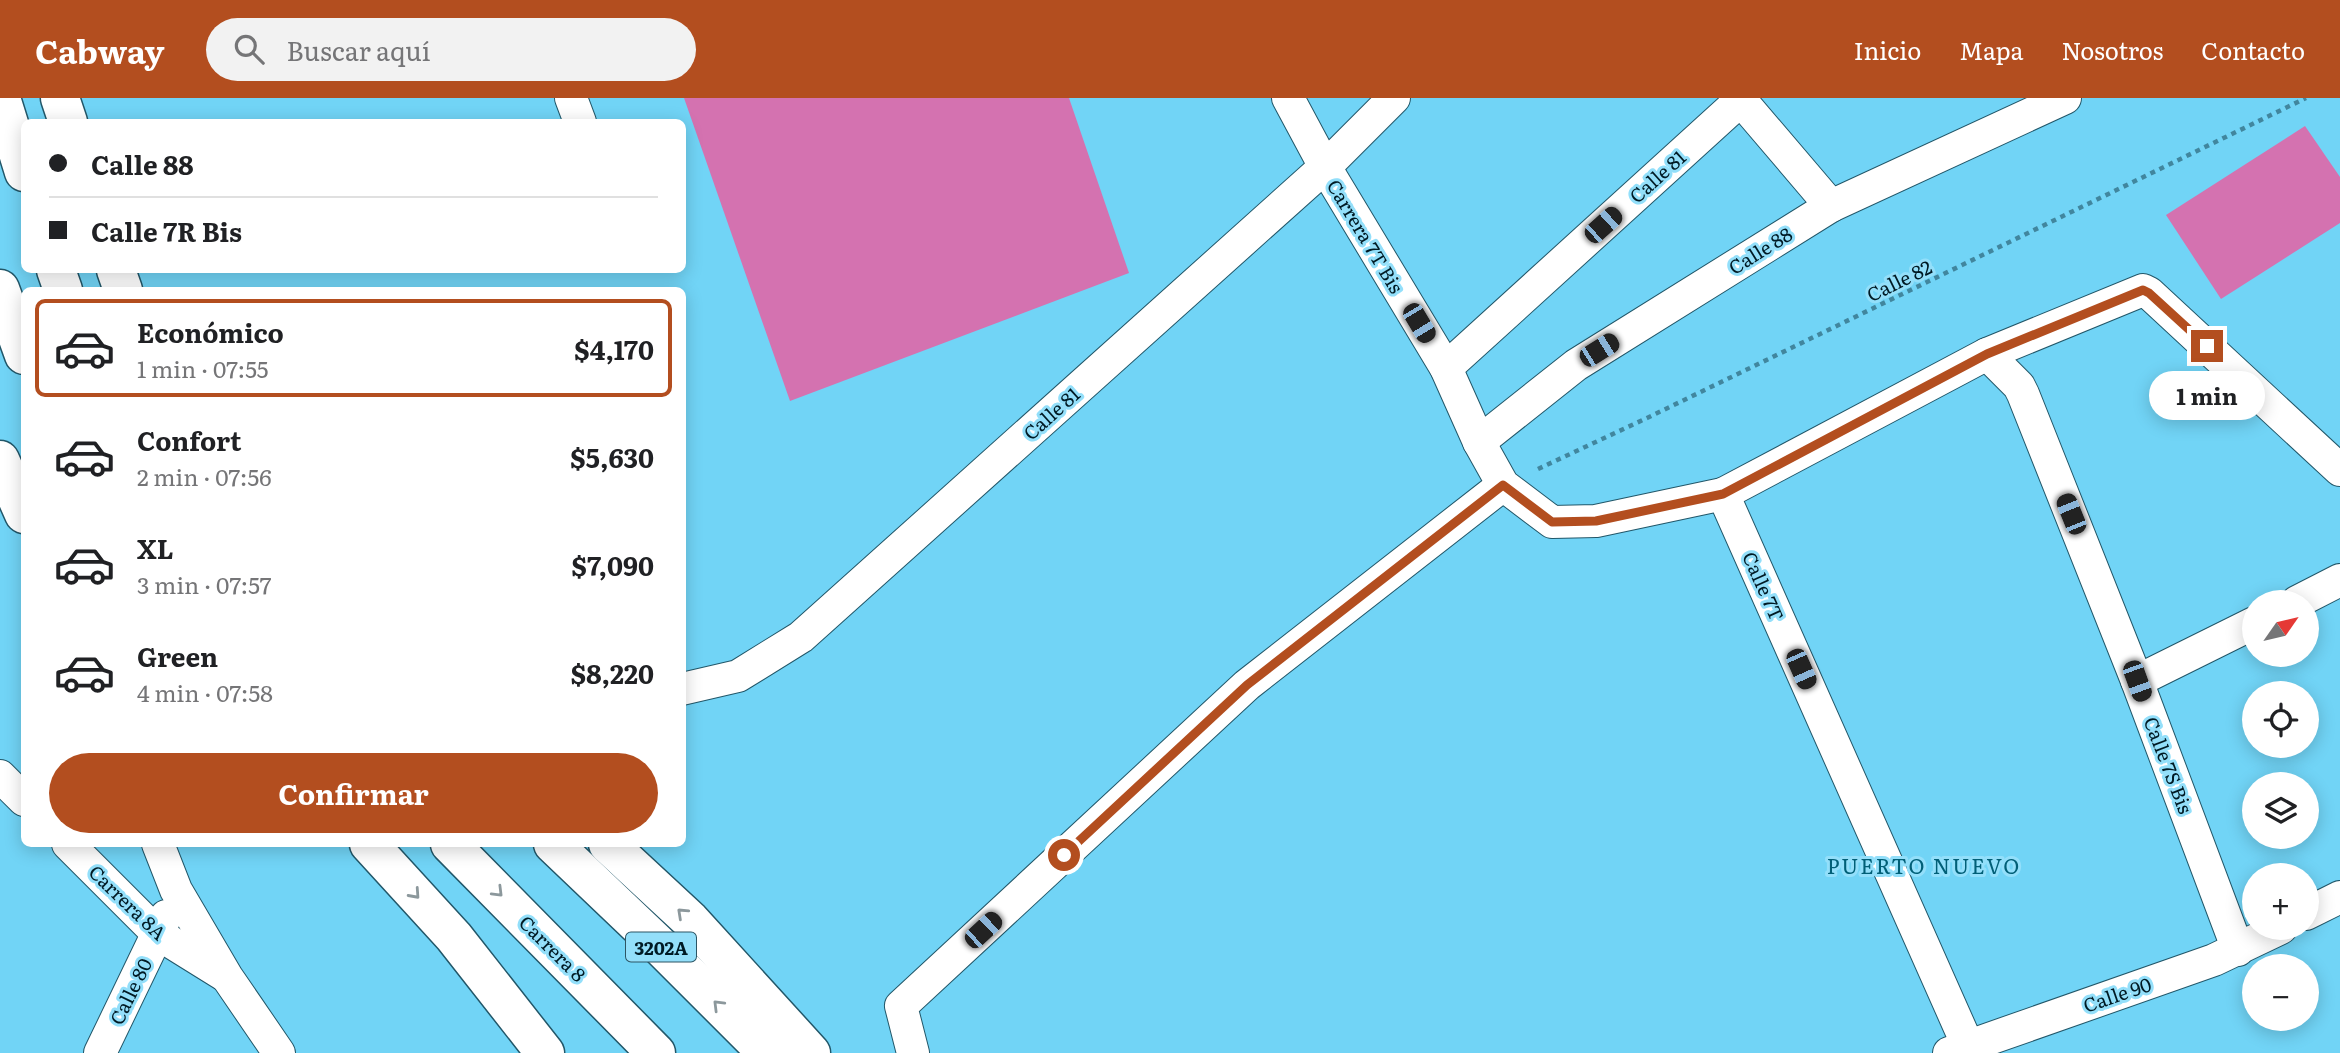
<!DOCTYPE html>
<html lang="es">
<meta charset="utf-8">
<style>
body{margin:0;font-family:Literata,serif;background:#f2f2f2;color:#202124;height:100vh;display:flex;flex-direction:column;font-size:26px;white-space:nowrap}
*{box-sizing:border-box;margin:0}
p{font-size:23px;color:#757577}
.icon{flex:none;width:38px;height:38px;fill:none;stroke:currentColor;stroke-width:2;stroke-linecap:round;stroke-linejoin:round}
.map{position:relative;flex:1;overflow:hidden}
.details{position:absolute;left:21px;top:189px;width:665px;height:560px;display:flex;flex-direction:column;background:#fff;border-radius:10px;box-shadow:0 4px 18px #0003}
.details>*{flex:none}
.guide{position:absolute;left:21px;top:21px;width:665px;height:154px;border-radius:10px;box-shadow:0 4px 18px #0003;display:grid;align-content:center;height:154px;padding:0 28px;background:#fff}
.needle{width:46px;rotate:56deg}
.tools{position:absolute;left:2242px;top:492px;display:grid;gap:14px}
.tools a{display:grid;place-items:center;width:77px;height:77px;border-radius:50%;background:#fff;box-shadow:0 4px 18px #0003;font-size:35px}
.end{position:absolute;width:32px;height:32px;margin:-16px;border:9px solid #b34e1f;background:#fff;box-shadow:0 0 0 4px #fff}
.from{border-radius:50%}
.bubble{position:absolute;height:49px;border-radius:24px;background:#fff;box-shadow:0 4px 18px #0003;font-size:23px;font-weight:700;line-height:49px;text-align:center}
.car{position:absolute;width:21px;height:42px;margin:-21px -10px;border-radius:9px;box-shadow:0 0 5px 2px #0007;background:linear-gradient(#222 24%,#8ab4d8 0 40%,#222 0 76%,#8ab4d8 0 86%,#222 0)}
.guide b{display:flex;align-items:center;gap:24px;height:66px;font-size:26px}
.guide b+b{border-top:2px solid #e0e0e0}
.guide i{width:18px;height:18px;background:#202124}
ul{padding:12px 0 0;list-style:none}
li{display:flex;align-items:center;gap:21px;height:98px;margin:0 14px 10px;padding:0 14px;border:4px solid transparent;border-radius:10px}
li div{flex:1}
li b{display:block;font-size:26px}
li em{font-style:normal;font-weight:700}
li.on{border-color:#b34e1f}
li>.icon{width:63px;height:63px;stroke-width:1.5}
.primary-button{display:flex;gap:14px;margin-top:auto;padding:14px 28px}
.primary-button a{flex:1;height:80px;border-radius:42px;background:#b34e1f;color:#fff;font-size:28px;font-weight:700;line-height:80px;text-align:center}
header{display:flex;align-items:center;gap:42px;box-sizing:border-box;height:98px;padding:0 35px;background:#b34e1f;color:#fff}
header strong{font-size:33px}
nav{display:flex;gap:38px;margin-inline-start:auto;font-size:24px}
.search{width:490px;height:63px;background:#f2f2f2;display:flex;align-items:center;gap:18px;box-sizing:border-box;padding:0 24px;border-radius:38px;color:#757577;font-size:26px}
.map>svg:first-child{display:block}
.green{fill:#d472b0}
.lines{fill:none;stroke-linecap:round;stroke-linejoin:round}
.minor-casing{stroke:#225769;stroke-width:34}
.tertiary-casing{stroke:#225769;stroke-width:41}
.primary-casing{stroke:#225769;stroke-width:41}
.path{stroke:#41869e;stroke-width:4.5;stroke-dasharray:5 5;stroke-linecap:butt}
.minor{stroke:#fff;stroke-width:32}
.tertiary{stroke:#fff;stroke-width:38}
.primary{stroke:#fff;stroke-width:38}
.oneway{stroke:#8c989c}
.route{stroke:#b34e1f;stroke-width:9}
.labels{text-anchor:middle;dominant-baseline:central;stroke-width:6;stroke-linejoin:round;paint-order:stroke}
.shield{fill:#93dffa;stroke:#2c5564;stroke-width:2}
.shield-label{font-size:18px;font-weight:bold;fill:#001a24}
.street-label{font-size:19px;fill:#001a24;stroke:#93dffa}
.neighbourhood-label{font-size:21px;letter-spacing:2px;fill:#015f77;stroke:#93dffa}
</style>
<header>
<strong>Cabway</strong>
<div class="search"><svg class="icon" aria-label="search" viewBox="0 0 24 24"><circle cx="10" cy="10" r="6"/><path d="M15 15l6 6"/></svg>Buscar aquí</div>
<nav><a>Inicio</a><a>Mapa</a><a>Nosotros</a><a>Contacto</a></nav>
</header>
<div class="map">
<svg width="2340" height="955" viewBox="0 0 2340 955">
<rect width="100%" height="100%" fill="#71d4f6"/>
<g class="green">
<polygon points="684,0 1069,0 1129,175 790,303"/>
<polygon points="2305,28 2340,79 2340,125 2221,201 2166,117"/>
</g>
<g class="lines">
<g class="minor-casing">
<g id="minor">
<polyline points="571,0 580,24"/>
<polyline points="1288,0 1325,69 1446,270 1479,344 1503,387 1552,424 1596,423 1723,396 1968,948"/>
<polyline points="1739,0 1831,108"/>
<polyline points="1446,270 1743,0"/>
<polyline points="1479,344 1576,267 1831,108 2065,0"/>
<polyline points="1723,396 1987,256"/>
<polyline points="2297,504 2340,482"/>
<polyline points="2137,583 2254,525"/>
<polyline points="682,591 738,578 801,539 1325,69 1394,0"/>
<polyline points="0,678 24,702"/>
<polyline points="68,746 158,836 224,877"/>
<polyline points="158,746 176,792 227,879 279,955"/>
<polyline points="2306,816 2340,799"/>
<polyline points="2238,852 2137,583 2023,296 2019,288 1987,256 2143,192 2149,195 2340,372"/>
<polyline points="100,955 166,818"/>
<polyline points="913,955 901,908 1247,587 1503,387"/>
<polyline points="1949,955 2214,862 2281,830"/>
</g>
</g>
<g class="tertiary-casing">
<g id="tertiary">
<polyline points="60,0 68,24"/>
<polyline points="116,172 123,192"/>
<polyline points="0,362 24,416"/>
<polyline points="369,746 454,839 545,955"/>
</g>
</g>
<g class="primary-casing">
<g id="primary">
<polyline points="1,0 24,74"/>
<polyline points="56,172 63,192"/>
<polyline points="0,191 24,257"/>
<polyline points="450,746 656,955"/>
<polyline points="553,746 661,849 767,955"/>
<polyline points="608,746 690,822 811,955"/>
</g>
</g>
<polyline class="path" points="1538,371 1647,320 2306,0"/>
<use href="#minor" class="minor"/>
<use href="#tertiary" class="tertiary"/>
<use href="#primary" class="primary"/>
</g>
<defs><path id="oneway-chevron" d="M-2-3.5L2.5 0L-2 3.5" fill="none" stroke-width="1.6" stroke-linecap="round" stroke-linejoin="round" transform="scale(1.75)"/></defs>
<g class="oneway">
<use href="#oneway-chevron" transform="translate(498 794) rotate(45)"/>
<use href="#oneway-chevron" transform="translate(415 796) rotate(48)"/>
<use href="#oneway-chevron" transform="translate(682 815) rotate(-137)"/>
<use href="#oneway-chevron" transform="translate(718 907) rotate(-135)"/>
</g>
<g class="lines">
<polyline class="route" points="1064,757 1247,587 1503,387 1552,424 1596,423 1723,396 1987,256 2143,192 2149,195 2207,248"/>
</g>
<g class="labels">
<rect class="shield" x="626" y="834.5" width="70" height="29" rx="5"/>
<g class="shield-label">
<text x="661" y="849">3202A</text>
</g>
<g class="street-label">
<text transform="translate(1657 78) rotate(-42)">Calle 81</text>
<text transform="translate(1366 138) rotate(59)">Carrera 7T Bis</text>
<text transform="translate(1760 152) rotate(-32)">Calle 88</text>
<text transform="translate(1899 182) rotate(-26)">Calle 82</text>
<text transform="translate(1051 315) rotate(-42)">Calle 81</text>
<text transform="translate(1764 488) rotate(66)">Calle 7T</text>
<text transform="translate(2169 667) rotate(69)">Calle 7S Bis</text>
<text transform="translate(128 804) rotate(44)">Carrera 8A</text>
<text transform="translate(553 850) rotate(45)">Carrera 8</text>
<text transform="translate(130 893) rotate(-64)">Calle 80</text>
<text transform="translate(2117 896) rotate(-19)">Calle 90</text>
</g>
<g class="neighbourhood-label">
<text x="1924" y="766">PUERTO NUEVO</text>
</g>
</g>
</svg>
<div class="tools">
<a><svg class="needle" viewBox="-14 -14 28 28"><path d="M0-13l5 13h-10z" fill="#e53935"/><path d="M0 13l5-13h-10z" fill="#757577"/></svg></a>
<a><svg class="icon" aria-label="locate" viewBox="0 0 24 24"><circle cx="12" cy="12" r="6"/><path d="M12 2v4M12 18v4M2 12h4M18 12h4"/></svg></a>
<a><svg class="icon" aria-label="layers" viewBox="0 0 24 24"><path d="M12 4l9 5-9 5-9-5zM3 14l9 5 9-5"/></svg></a>
<a>+</a>
<a>−</a>
</div>
<i class="end from" style="left:1064px;top:757px"></i>
<i class="end" style="left:2207px;top:248px"></i>
<div class="bubble" style="left:2149px;top:273px;width:116px">1 min</div>
<i class="car" style="left:1603px;top:127px;rotate:48deg"></i>
<i class="car" style="left:1419px;top:225px;rotate:149deg"></i>
<i class="car" style="left:1599px;top:252px;rotate:58deg"></i>
<i class="car" style="left:2071px;top:416px;rotate:338deg"></i>
<i class="car" style="left:1801px;top:571px;rotate:156deg"></i>
<i class="car" style="left:2137px;top:583px;rotate:160deg"></i>
<i class="car" style="left:983px;top:832px;rotate:47deg"></i>
<div class="guide">
<b><i class="from"></i>Calle 88</b>
<b><i></i>Calle 7R Bis</b>
</div>
<section class="details">
<ul>
<li class="on"><svg class="icon" aria-label="car" viewBox="0 0 24 24"><path d="M5 17H2v-5l4-1 3-4h7l3 4 3 1v5h-3M9 17h6M6 11h13"/><circle cx="7" cy="17" r="2"/><circle cx="17" cy="17" r="2"/></svg><div><b>Económico</b><p>1 min · 07:55</p></div><em>$4,170</em></li>
<li><svg class="icon" aria-label="car" viewBox="0 0 24 24"><path d="M5 17H2v-5l4-1 3-4h7l3 4 3 1v5h-3M9 17h6M6 11h13"/><circle cx="7" cy="17" r="2"/><circle cx="17" cy="17" r="2"/></svg><div><b>Confort</b><p>2 min · 07:56</p></div><em>$5,630</em></li>
<li><svg class="icon" aria-label="car" viewBox="0 0 24 24"><path d="M5 17H2v-5l4-1 3-4h7l3 4 3 1v5h-3M9 17h6M6 11h13"/><circle cx="7" cy="17" r="2"/><circle cx="17" cy="17" r="2"/></svg><div><b>XL</b><p>3 min · 07:57</p></div><em>$7,090</em></li>
<li><svg class="icon" aria-label="car" viewBox="0 0 24 24"><path d="M5 17H2v-5l4-1 3-4h7l3 4 3 1v5h-3M9 17h6M6 11h13"/><circle cx="7" cy="17" r="2"/><circle cx="17" cy="17" r="2"/></svg><div><b>Green</b><p>4 min · 07:58</p></div><em>$8,220</em></li>
</ul>
<div class="primary-button"><a>Confirmar</a></div>
</section>
</div>
